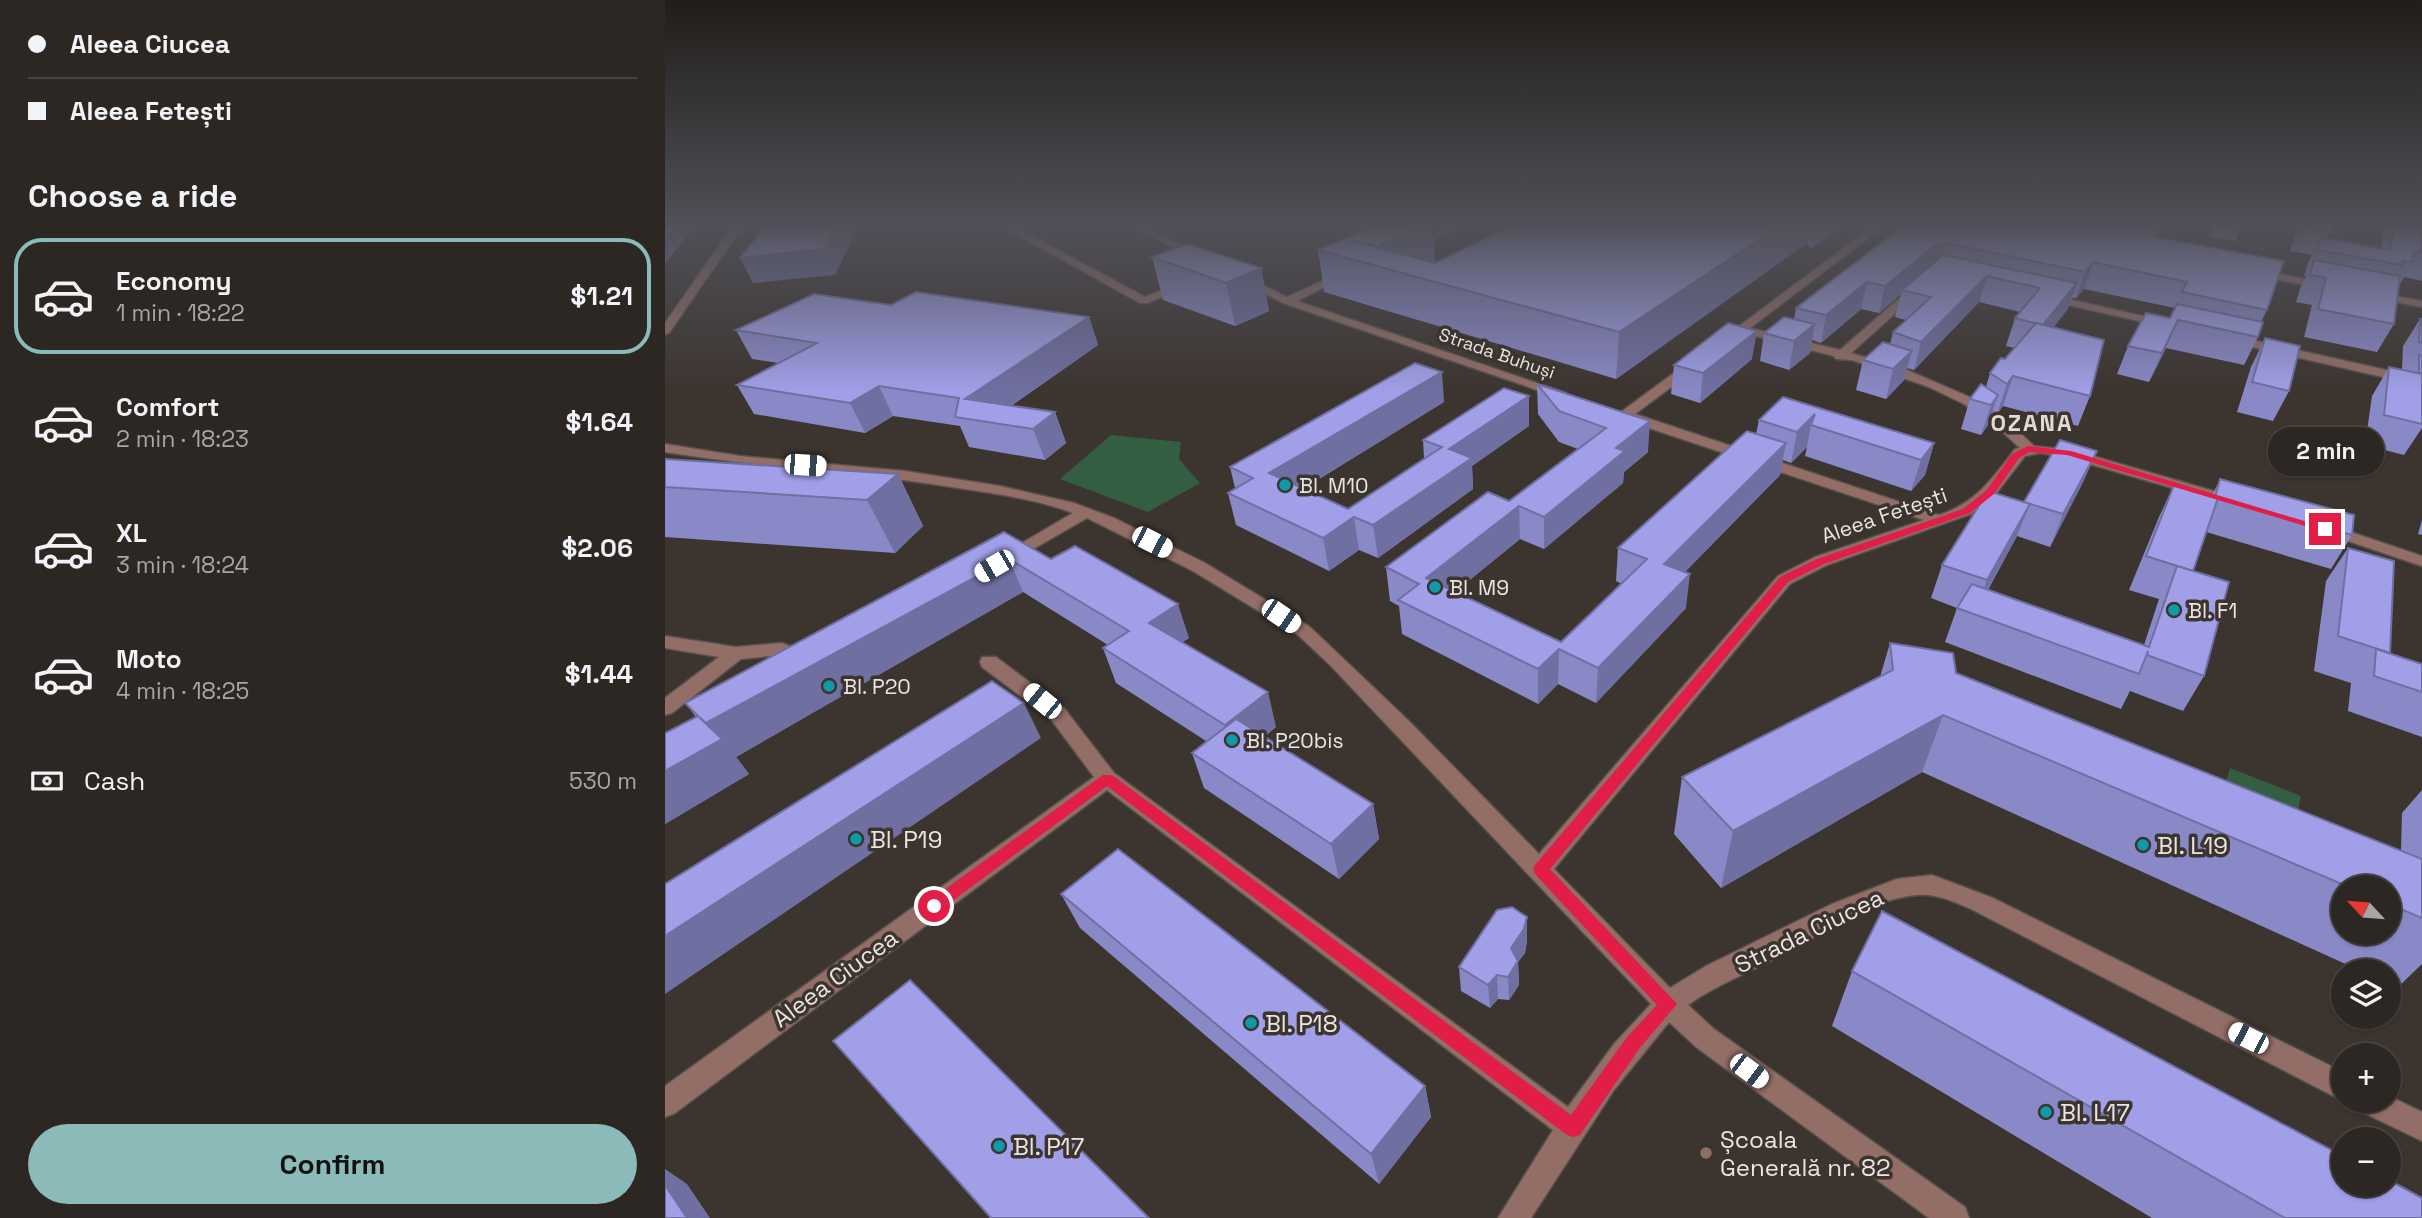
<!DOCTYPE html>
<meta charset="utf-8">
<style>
body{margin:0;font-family:"Space Grotesk",sans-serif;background:#393330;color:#f1f3f6;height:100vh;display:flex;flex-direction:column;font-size:26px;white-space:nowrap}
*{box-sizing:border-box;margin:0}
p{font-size:23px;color:#a7a5a6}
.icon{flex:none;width:38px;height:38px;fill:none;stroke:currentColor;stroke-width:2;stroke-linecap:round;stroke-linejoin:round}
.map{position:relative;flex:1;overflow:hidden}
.sheet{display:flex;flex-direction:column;background:#2d2723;width:665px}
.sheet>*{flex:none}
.top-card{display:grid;align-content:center;height:154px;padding:0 28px;background:#2d2723}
.needle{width:46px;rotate:296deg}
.buttons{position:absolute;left:1666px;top:875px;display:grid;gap:14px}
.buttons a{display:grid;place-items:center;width:70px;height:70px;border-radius:50%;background:#2d2723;box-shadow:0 2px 5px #0004,0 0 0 2px #484441;font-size:35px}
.end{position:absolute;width:32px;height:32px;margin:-16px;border:9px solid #e11d48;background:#fff;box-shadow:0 0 0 4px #fff}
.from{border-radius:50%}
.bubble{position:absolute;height:49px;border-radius:24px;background:#2d2723;box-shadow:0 2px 5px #0004,0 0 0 2px #484441;font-size:23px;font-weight:800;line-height:49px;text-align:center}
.car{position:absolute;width:21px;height:42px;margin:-21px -10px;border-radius:9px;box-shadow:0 0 5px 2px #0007;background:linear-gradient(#fff 24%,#345 0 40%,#fff 0 76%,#345 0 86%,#fff 0)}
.top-card b{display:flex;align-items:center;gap:24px;height:66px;font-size:26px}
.top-card b+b{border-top:2px solid #484441}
.top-card i{width:18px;height:18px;background:#f1f3f6}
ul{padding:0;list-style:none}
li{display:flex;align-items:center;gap:21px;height:116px;margin:0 14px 10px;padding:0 14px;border:4px solid transparent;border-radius:28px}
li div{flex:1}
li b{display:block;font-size:26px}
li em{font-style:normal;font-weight:800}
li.selected{border-color:#8bbbb9}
li>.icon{width:63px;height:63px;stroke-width:1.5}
h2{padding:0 28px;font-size:32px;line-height:84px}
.pay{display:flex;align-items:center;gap:18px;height:77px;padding:0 28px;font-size:26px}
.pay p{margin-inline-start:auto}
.button{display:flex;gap:14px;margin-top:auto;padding:14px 28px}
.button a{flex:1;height:80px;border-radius:42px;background:#8bbbb9;color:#111;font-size:28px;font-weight:800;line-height:80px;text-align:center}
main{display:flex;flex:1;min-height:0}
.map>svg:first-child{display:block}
.green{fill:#345e41}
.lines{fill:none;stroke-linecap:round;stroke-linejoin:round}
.minor-casing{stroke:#58504c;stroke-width:3}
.minor{fill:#926e66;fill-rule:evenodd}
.wall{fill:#8a89c8;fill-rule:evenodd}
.shaded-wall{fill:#706fa2}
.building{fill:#a09fe8;stroke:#706fa2;stroke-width:2}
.route{fill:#e11d48}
.culture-dot{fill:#0f9aa8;stroke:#3c342f;stroke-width:2.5}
.education-dot{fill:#8d6e63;stroke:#3c342f;stroke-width:2.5}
.labels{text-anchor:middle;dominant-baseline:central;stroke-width:7;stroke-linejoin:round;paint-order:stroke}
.far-street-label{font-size:18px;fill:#eae5e2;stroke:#3c342f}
.poi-label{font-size:21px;fill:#eae5e2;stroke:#3c342f;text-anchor:start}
.street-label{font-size:21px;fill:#eae5e2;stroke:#3c342f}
.far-district-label{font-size:23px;font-weight:bold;letter-spacing:2px;fill:#e3d9d2;stroke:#3c342f}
.near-poi-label{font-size:24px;fill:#eae5e2;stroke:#3c342f;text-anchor:start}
.near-street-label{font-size:24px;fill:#eae5e2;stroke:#3c342f}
</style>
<main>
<section class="sheet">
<div class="top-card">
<b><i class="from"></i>Aleea Ciucea</b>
<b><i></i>Aleea Fetești</b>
</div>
<h2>Choose a ride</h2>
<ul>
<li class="selected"><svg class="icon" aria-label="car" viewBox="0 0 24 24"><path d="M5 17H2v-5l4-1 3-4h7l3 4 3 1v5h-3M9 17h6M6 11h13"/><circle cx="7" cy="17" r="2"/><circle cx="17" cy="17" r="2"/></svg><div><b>Economy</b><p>1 min · 18:22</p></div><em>$1.21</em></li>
<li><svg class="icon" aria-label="car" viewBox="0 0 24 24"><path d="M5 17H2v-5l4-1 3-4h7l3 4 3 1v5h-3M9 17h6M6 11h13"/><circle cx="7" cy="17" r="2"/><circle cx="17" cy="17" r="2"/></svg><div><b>Comfort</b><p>2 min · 18:23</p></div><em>$1.64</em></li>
<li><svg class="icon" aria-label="car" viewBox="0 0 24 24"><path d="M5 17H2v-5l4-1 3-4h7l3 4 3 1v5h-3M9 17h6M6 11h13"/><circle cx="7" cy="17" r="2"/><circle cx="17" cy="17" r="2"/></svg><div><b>XL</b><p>3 min · 18:24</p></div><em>$2.06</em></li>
<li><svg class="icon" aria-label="car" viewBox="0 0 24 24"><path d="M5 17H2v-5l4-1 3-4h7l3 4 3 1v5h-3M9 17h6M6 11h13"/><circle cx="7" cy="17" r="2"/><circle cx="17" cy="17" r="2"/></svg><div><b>Moto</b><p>4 min · 18:25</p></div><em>$1.44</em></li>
</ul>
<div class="pay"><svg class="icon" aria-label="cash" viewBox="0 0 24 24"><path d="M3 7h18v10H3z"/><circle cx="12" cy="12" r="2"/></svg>Cash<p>530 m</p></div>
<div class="button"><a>Confirm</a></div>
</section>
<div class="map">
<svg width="1757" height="1218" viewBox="0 0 1757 1218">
<rect width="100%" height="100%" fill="#3c342f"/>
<g class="green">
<polygon points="446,435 516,442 514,459 535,483 483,512 395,479"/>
<polygon points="1565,768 1636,796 1629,832 1556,801"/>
</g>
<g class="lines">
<g class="minor-casing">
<g id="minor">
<polygon points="70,223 80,223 4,333 0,334 0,323"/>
<polygon points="331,223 343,223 480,297 513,284 522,286 483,303 475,303"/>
<polygon points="462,223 474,223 541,258 532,260"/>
<polygon points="792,223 805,223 750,248 742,246"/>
<path d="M1212 223H1223L1085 328 1175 350 1245 289H1253V293L1186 353 1235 367 1309 399 1341 420 1369 446 1407 450 1573 498 1576 501 1568 506 1563 504 1400 457 1375 453 1360 456 1330 495 1306 514 1162 565 1125 584 889 869 1005 988 1041 966 1167 904 1232 879 1267 875 1328 898 1678 1072V1101L1304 908C1287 901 1270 893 1252 895 1203 899 1156 935 1114 957 1083 973 1051 985 1023 1005L1049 1029 1300 1207 1304 1218H1264L1031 1047 1004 1022 949 1090 866 1218H833L888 1130 442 790 10 1113 0 1117V1086L429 777 385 718 317 667 315 662 317 657H331L399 708 449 773 903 1107 949 1044 986 1004 665 665 633 635 528 571 422 518 344 563 336 558 338 554 408 513C372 499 331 494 293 488 196 472 97 468 0 452V444L75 456 240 471 335 486 409 503 449 518 540 563 645 627 744 721 874 854 1113 576 1150 557 1259 520 960 420 954 415 956 412 1021 364H1029V370L970 414 1274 515C1312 502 1326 480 1350 449L1355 448 1331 426 1299 404 1264 387 1187 360 1171 359 1169 356 1079 333 1063 345 1053 342Z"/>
<polygon points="1592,270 1661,283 1666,286 1661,289 1588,275 1588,271"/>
<polygon points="675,273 684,275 632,301 901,393 900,396 890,396 618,303 574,280 583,278 622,297"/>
<polygon points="1709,292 1757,301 1757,307 1705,297 1704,295"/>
<polygon points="1381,294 1500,321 1506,324 1500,327 1377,299 1377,295"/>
<polygon points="1565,335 1757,378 1757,386 1561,341 1559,339"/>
<polygon points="1665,525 1757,556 1757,566 1659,533 1657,530"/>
<polygon points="0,636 71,647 117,643 147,655 149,659 147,663 140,665 115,655 76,659 7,713 0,715 0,698 54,657 0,648"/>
<polygon points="1724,1096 1757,1112 1757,1141 1695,1111 1691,1101 1724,1101"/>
</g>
</g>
<use href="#minor" class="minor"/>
</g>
<g class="wall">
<polygon points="718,223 767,223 770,262 769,262 770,263 853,223 1182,223 1146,249 1142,243 951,379 659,292 653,250"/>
<polygon points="1242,223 1432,225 1433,223 1492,223 1489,230 1490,237 1602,310 1596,322 1593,337 1579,365 1501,348 1484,382 1452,374 1463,346 1505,318 1510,308 1419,289 1411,298 1407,298 1402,310 1388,327 1425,396 1413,426 1338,406 1332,414 1328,411 1323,425 1316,435 1296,429 1305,399 1321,387 1325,373 1340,359 1350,348 1341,346 1350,318 1355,312 1314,302 1249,370 1242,368 1239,380 1221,399 1191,390 1198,360 1225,344 1228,332 1241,320 1230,317 1236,294 1214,313 1196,309 1156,343 1147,340 1145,353 1124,370 1095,361 1099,333 1129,319 1131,308"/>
<polygon points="1550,223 1578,223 1570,241 1544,236"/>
<polygon points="1635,223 1667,223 1661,239 1716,248 1719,230 1723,223 1757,223 1757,281 1739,277 1734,286 1729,324 1712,352 1639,337 1647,305 1631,302 1636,286 1641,276 1639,276 1643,263 1647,255 1625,251"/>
<polygon points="487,257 596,268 604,311 570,326 498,300"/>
<polygon points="226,305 424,317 433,345 346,406 390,412 401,443 380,460 304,447 295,426 228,416 200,433 89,414 72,385 114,363 87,359 71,330"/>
<polygon points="1755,319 1757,319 1757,428 1739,455 1700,445 1707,396 1724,367 1737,370 1738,346"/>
<polygon points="1600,338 1624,391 1608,421 1572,412 1586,367"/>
<polygon points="1087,359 1035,403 1006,394 1009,365"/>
<polygon points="872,384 983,452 959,472 958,483 879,549 855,539 790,592 896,642 957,584 951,581 953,548 1091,434 1094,420 1118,397 1269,443 1260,475 1246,491 1140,456 1142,447 1126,463 1118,460 1115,475 1020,572 1021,608 931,703 893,684 873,704 737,634 734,606 725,601 721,567 844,501 913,449 894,442 873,414"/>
<polygon points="779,402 638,489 683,509 759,458 758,440 864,426 807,466 808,489 713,558 694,550 664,571 571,525 563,493 570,488 565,467"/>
<polygon points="1432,451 1418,482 1385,547 1352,536 1323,590 1479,645 1494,599 1464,590 1494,517 1509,485 1547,496 1555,479 1687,535 1666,569 1541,532 1528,571 1539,676 1518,711 1465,691 1456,709 1280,642 1292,608 1266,598 1277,565"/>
<polygon points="0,459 233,474 258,526 230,553 0,537"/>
<polygon points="1757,520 1757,535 1753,534"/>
<polygon points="339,532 524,638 517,642 611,727 599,737 708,804 714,839 674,879 539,788 527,753 541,741 451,683 438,648 443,645 358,592 71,757 84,774 0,824 0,771 31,717 20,703"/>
<polygon points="1683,548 1724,653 1757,664 1757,737 1683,711 1686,683 1649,671 1661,581"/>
<path d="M1225 643 1291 673 1736 851 1737 813 1757 790V964L1732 988 1724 984V971H1696L1257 772 1056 888 1009 834 1017 777 1215 677ZM1678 887H1724V933H1678Z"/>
<polygon points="396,894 760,1086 766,1117 714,1184 415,928"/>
<polygon points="862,941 860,953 853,962 854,985 844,1000 833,999 825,1008 796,991 794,967"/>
<polygon points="1187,971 1757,1218 1487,1218 1167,1026"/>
</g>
<g class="shaded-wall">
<polygon points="15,223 32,223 0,264 0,241"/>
<polygon points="172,223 195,223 170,275 88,283 75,258"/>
<polygon points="765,223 767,223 770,262 744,275 712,246"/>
<polygon points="1119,223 1145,223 1142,243 951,379 954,332"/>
<polygon points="1151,223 1182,223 1146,249"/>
<polygon points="1281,243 1274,268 1237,290 1236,294 1214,313 1220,286 1268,247"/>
<polygon points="1428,262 1419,289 1411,298 1420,272"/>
<polygon points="596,268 604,311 570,326 561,283"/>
<polygon points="1322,276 1314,302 1249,370 1256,342"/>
<polygon points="1202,282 1196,309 1156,343 1161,315"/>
<polygon points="1412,283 1402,310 1369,353 1378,325"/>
<polygon points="424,317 433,345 323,421 300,399"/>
<polygon points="1513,320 1501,348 1484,382 1497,353"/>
<polygon points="1150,324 1145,353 1124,370 1129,341"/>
<polygon points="1092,331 1087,359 1035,403 1038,373"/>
<polygon points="1247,351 1239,380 1221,399 1228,369"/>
<polygon points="777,372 779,402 611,505 604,473"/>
<polygon points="1348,376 1338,406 1332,414 1342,384"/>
<polygon points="214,386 228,416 200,433 185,403"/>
<polygon points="1333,395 1323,425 1316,435 1326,405"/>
<polygon points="864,396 864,426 807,466 808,489 713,558 708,525 784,449"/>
<polygon points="390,412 401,443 380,460 368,429"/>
<polygon points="1150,414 1146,425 1142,447 1126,463 1132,432"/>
<polygon points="985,421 983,452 959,472 958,483 879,549 879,517 951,448"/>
<polygon points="1121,443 1115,475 995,597 999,564"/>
<polygon points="1269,443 1260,475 1246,491 1256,460"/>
<polygon points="1432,451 1418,482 1385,547 1398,514"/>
<polygon points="233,474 258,526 230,553 202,500"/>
<polygon points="1365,504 1352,536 1309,614 1322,580"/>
<polygon points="854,506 855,539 765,612 761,578"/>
<polygon points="689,517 694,550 664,571 658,538"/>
<polygon points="344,559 358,592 71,757 84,774 0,824 0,771 41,723"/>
<polygon points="1025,574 1021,608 931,703 933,668"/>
<polygon points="513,604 524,638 496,657 484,623"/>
<polygon points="894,649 893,684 873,704 873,669"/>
<polygon points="603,692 611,727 571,760 560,725"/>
<polygon points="359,703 376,738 0,994 0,936"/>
<polygon points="1278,715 1257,772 1056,888 1068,831"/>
<polygon points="708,804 714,839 674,879 666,844"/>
<polygon points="862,917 862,941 860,953 853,962 854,985 844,1000 843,977 846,948"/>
<polygon points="832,975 833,999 825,1008 823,985"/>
<polygon points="760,1086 766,1117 714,1184 706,1154"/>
<polygon points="0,1169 22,1184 45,1218 22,1218 0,1185"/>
</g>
<g class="building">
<polygon points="0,223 15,223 0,241"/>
<polygon points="102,223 172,223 158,249 75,258"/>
<polygon points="718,223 765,223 712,246 685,240 770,263 853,223 1119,223 954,332 653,250"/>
<polygon points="1242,223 1421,223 1432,225 1433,223 1450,223 1491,231 1490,237 1619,261 1602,310 1517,292 1522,282 1428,262 1420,272 1281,243 1268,247 1220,286 1202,282 1161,315 1131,308"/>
<polygon points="1638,223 1667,223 1665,231 1637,226"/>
<polygon points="1730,223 1757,223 1757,252 1749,251 1747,262 1737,261 1737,265 1652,250 1656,238 1725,250"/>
<polygon points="522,244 596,268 561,283 487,257"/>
<polygon points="1278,255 1412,283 1378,325 1350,318 1375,288 1322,276 1256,342 1228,332 1266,297 1237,290"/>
<polygon points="1649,260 1735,276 1729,324 1653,309 1661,278 1645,275"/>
<polygon points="251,292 424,317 300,399 390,412 368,429 290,417 294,398 214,386 185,403 72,385 152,343 71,330 149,294 226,305"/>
<polygon points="1512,304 1598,322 1593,337 1513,320 1497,353 1463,346 1481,313 1505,318"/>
<polygon points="1119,317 1150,324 1129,341 1099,333"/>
<polygon points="1755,319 1757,319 1757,343 1754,342"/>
<polygon points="1063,323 1092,331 1038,373 1009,365"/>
<polygon points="1371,323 1439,340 1425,396 1348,376 1342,384 1325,373 1336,358 1340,359"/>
<polygon points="1600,338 1635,346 1624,391 1587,382"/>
<polygon points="1218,342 1247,351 1228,369 1198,360"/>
<polygon points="1754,355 1757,356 1757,373 1754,373"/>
<polygon points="750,363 777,372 604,473 683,509 777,447 758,440 839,388 864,396 784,449 807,458 708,525 689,517 658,538 563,493 588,478 565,467"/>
<polygon points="1724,367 1757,374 1757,424 1719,415"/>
<polygon points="872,384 985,421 951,448 960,451 879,517 854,506 761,578 896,642 982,559 953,548 1082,431 1121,443 999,564 1025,574 933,668 894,649 873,669 733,600 754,584 721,567 823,492 844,501 941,428 894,411"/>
<polygon points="1316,384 1333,395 1326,405 1305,399"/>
<polygon points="1118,397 1269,443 1256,460 1146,425 1150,414 1132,432 1094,420"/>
<polygon points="1395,440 1432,451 1398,514 1359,502"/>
<polygon points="0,459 233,474 202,500 0,487"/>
<polygon points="1555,479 1689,515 1687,535 1553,498 1528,571 1481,556 1509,485 1550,497"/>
<polygon points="1323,491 1365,504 1322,580 1277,565"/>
<polygon points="339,532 386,559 410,546 513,604 484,623 603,692 560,725 438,648 464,631 344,559 41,723 34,717 57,739 0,771 0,733 33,716 20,703"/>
<polygon points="1683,548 1729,561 1725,653 1673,636"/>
<polygon points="1512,566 1564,582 1539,676 1482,655 1483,651 1474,674 1292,608 1307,584 1484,647"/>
<polygon points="1225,643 1288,653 1291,673 1757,859 1757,918 1724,904 1724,887 1684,887 1278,715 1068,831 1017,777 1228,670"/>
<polygon points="1711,649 1757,664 1757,692 1709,676"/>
<polygon points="327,681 359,703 0,936 0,884"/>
<polygon points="571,719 708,804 666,844 527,753"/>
<polygon points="453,849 760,1086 706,1154 396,894"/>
<polygon points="847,907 862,917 859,929 846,948 853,961 843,977 832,975 823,985 794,967 832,910"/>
<polygon points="1217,911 1678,1156 1678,1185 1724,1185 1724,1180 1757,1198 1757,1218 1620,1218 1187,971"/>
<polygon points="245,980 484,1218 326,1218 168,1041"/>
<polygon points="0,1185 22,1218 0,1218"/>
</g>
<linearGradient id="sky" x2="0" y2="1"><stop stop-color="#211d1a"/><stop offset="0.57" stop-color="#505058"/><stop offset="1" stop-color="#505058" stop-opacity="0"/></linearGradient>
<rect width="1757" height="393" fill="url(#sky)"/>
<polygon class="route" points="1363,446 1406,451 1665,529 1657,531 1402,455 1365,452 1354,458 1329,494 1305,513 1159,564 1123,582 885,869 1012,1004 974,1049 915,1135 908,1137 902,1135 442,786 274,911 264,911 261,906 264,901 438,775 447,775 906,1115 962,1037 992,1005 870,874 868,869 870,865 1115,577 1152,559 1298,509 1322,490 1347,454"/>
<g class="culture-dot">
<circle cx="620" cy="485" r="7"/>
<circle cx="770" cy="587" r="7"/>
<circle cx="1509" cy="610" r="7"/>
<circle cx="164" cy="686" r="7"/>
<circle cx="567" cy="740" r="7"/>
<circle cx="191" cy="839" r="7"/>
<circle cx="1478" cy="845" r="7"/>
<circle cx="586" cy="1023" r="7"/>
<circle cx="1381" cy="1112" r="7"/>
<circle cx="334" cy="1146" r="7"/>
</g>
<circle class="education-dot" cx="1041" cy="1153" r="7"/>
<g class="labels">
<g class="far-street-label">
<text transform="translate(832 353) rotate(19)">Strada Buhuși</text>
</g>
<g class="poi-label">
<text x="634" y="485">Bl. M10</text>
<text x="784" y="587">Bl. M9</text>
<text x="1523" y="610">Bl. F1</text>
<text x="178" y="686">Bl. P20</text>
<text x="581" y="740">Bl. P20bis</text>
</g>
<g class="street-label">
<text transform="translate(1219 515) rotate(-19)">Aleea Fetești</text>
</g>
<g class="far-district-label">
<text x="1367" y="423">OZANA</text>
</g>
<g class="near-poi-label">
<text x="205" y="839">Bl. P19</text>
<text x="1492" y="845">Bl. L19</text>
<text x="600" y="1023">Bl. P18</text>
<text x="1395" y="1112">Bl. L17</text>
<text x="1055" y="1139">Școala<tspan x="1055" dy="28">Generală nr. 82</tspan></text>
<text x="348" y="1146">Bl. P17</text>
</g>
<g class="near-street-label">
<text transform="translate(1144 931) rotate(-26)">Strada Ciucea</text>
<text transform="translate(170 978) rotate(-36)">Aleea Ciucea</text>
</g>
</g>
</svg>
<div class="buttons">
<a><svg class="needle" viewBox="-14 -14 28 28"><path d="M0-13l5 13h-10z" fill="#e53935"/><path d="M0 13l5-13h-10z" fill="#a7a5a6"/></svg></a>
<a><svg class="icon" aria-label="layers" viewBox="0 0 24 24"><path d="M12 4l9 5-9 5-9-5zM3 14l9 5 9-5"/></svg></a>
<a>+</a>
<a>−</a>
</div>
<i class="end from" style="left:269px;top:906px"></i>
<i class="end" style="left:1660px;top:529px"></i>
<div class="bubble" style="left:1603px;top:427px;width:116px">2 min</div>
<i class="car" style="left:140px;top:465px;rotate:94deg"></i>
<i class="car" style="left:487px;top:542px;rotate:117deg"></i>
<i class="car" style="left:329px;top:566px;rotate:240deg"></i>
<i class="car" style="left:616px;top:616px;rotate:124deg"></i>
<i class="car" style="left:377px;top:701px;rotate:309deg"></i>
<i class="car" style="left:1583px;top:1038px;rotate:297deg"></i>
<i class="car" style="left:1084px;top:1071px;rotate:127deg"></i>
</div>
</main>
